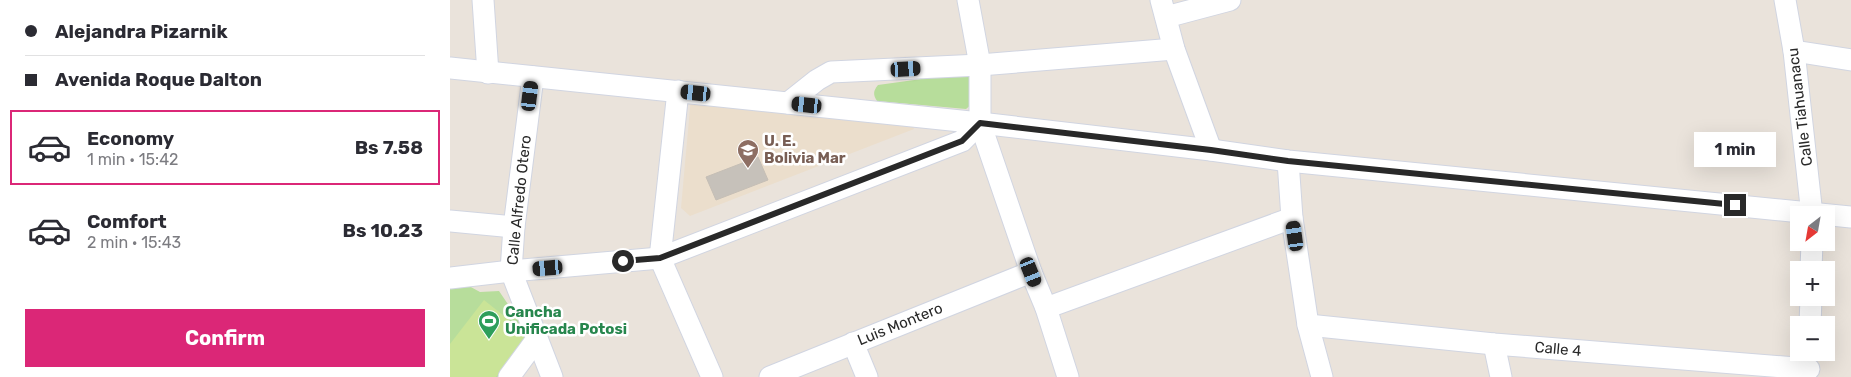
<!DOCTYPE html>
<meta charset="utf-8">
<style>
body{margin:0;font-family:Rubik,sans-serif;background:#f7f7f7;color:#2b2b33;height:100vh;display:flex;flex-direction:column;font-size:19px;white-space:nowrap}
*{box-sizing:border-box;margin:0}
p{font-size:16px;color:#7c7c81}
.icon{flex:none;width:28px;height:28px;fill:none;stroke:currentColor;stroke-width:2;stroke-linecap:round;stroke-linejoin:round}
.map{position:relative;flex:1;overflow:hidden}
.sheet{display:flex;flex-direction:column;background:#fff;width:450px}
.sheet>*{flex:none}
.hud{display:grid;align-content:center;height:110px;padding:0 25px;background:#fff}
.needle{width:32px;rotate:211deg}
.buttons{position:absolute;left:1340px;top:206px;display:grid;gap:10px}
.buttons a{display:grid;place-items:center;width:45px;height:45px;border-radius:0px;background:#fff;box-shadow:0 5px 20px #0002;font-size:25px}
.end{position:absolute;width:22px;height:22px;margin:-11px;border:6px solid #292929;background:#fff;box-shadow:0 0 0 2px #fff}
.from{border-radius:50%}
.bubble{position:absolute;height:35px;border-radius:0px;background:#fff;box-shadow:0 5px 20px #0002;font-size:16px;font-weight:700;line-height:35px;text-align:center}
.car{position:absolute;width:15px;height:30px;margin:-15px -8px;border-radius:6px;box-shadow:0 0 4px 1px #0007;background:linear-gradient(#222 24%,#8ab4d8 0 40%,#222 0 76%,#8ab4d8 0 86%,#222 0)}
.hud b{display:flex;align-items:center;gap:18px;height:48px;font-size:19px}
.hud b+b{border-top:1px solid #e1e1e2}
.hud i{width:12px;height:12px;background:#2b2b33}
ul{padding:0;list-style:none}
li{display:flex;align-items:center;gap:15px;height:75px;margin:0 10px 8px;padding:0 15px;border:2px solid transparent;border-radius:0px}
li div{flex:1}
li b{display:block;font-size:19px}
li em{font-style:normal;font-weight:700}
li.current{border-color:#db2777}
li>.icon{width:45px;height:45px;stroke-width:1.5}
.button{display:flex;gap:10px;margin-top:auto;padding:10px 25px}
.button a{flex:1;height:58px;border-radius:0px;background:#db2777;color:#fff;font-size:20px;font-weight:700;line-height:58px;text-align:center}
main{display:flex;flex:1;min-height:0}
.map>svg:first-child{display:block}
.education{fill:#ebdecc}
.green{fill:#b7dd9b}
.pitch{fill:#cae497}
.building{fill:#c6c1ba;stroke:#c5beb5}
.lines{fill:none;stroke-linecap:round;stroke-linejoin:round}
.street-casing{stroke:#d1d5e1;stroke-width:23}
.street{stroke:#fff;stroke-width:21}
.route{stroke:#292929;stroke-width:6}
.labels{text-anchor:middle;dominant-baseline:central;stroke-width:5;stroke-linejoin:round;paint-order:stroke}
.street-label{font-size:15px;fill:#292929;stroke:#fff}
.education-label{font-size:15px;font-weight:bold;fill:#785e54;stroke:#fff;text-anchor:start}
.leisure-label{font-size:15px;font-weight:bold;fill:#27864d;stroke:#fff;text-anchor:start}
</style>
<main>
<section class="sheet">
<div class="hud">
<b><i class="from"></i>Alejandra Pizarnik</b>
<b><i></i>Avenida Roque Dalton</b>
</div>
<ul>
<li class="current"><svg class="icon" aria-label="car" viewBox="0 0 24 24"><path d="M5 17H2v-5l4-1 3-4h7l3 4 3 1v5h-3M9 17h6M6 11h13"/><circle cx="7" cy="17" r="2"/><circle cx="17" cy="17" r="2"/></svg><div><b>Economy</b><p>1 min · 15:42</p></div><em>Bs 7.58</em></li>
<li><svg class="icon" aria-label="car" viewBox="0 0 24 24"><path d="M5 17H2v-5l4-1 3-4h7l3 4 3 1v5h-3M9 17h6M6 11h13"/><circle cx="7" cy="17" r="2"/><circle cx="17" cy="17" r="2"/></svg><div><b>Comfort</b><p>2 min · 15:43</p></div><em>Bs 10.23</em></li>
</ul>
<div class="button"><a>Confirm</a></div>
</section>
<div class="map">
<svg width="1401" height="377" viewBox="0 0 1401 377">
<rect width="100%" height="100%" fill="#eae3db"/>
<polygon class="education" points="241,97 463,125 464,129 240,216 231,208"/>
<g class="green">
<path d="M515 73 519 77 522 104 516 109 427 101C423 95 423 91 428 85Z"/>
<polygon points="6,279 30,292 49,291 81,338 51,377 0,377 0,280"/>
</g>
<polygon class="pitch" points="34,300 79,336 46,377 0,377 0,344"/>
<polygon class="building" points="308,157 318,180 266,200 256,177"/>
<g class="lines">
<g class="street-casing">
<g id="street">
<polyline points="33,0 38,73"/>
<polyline points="518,0 530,65 530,123 581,272 596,308 618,377"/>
<polyline points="711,0 724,49 761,150"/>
<polyline points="1335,0 1344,51 1362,215"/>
<polyline points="716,17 780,0"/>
<polyline points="1344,51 1401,60"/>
<polyline points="0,68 530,123 761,150 838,161 1401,217"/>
<polyline points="83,77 64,227 61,271 102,377"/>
<polyline points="228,91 210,258 262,377"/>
<polyline points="338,103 367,80 381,72 530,65 724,49"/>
<polyline points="838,161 842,218 858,325 872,377"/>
<polyline points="0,221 64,227"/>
<polyline points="1361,270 1362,242"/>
<polyline points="0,278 61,271 210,258 512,141 530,123"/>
<polyline points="596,308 842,218"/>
<polyline points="858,325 1044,344 1359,369"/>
<polyline points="1360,325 1361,298"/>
<polyline points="403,343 417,377"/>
<polyline points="1044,344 1051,377"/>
<polyline points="59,377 87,339"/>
<polyline points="320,377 581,272"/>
</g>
</g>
<use href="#street" class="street"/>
</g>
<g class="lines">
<polyline class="route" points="173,261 210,258 512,141 530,123 761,150 838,161 1285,205"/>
</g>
<defs>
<g id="school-pin" transform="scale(1.125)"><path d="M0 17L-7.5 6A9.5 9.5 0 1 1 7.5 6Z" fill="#8d6e63" stroke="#fff"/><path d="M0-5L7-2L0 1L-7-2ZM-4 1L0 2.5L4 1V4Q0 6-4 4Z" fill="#fff"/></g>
<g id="stadium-pin" transform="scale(1.125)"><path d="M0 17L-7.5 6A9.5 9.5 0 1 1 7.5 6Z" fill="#2e9e5b" stroke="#fff"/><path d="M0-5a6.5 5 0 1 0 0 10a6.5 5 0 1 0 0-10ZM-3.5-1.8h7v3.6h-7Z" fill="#fff"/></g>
</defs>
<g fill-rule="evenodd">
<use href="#school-pin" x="298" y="150"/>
<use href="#stadium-pin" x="39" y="321"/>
</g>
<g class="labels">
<g class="street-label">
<text transform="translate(1350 107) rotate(-97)">Calle Tiahuanacu</text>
<text transform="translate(69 200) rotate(-84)">Calle Alfredo Otero</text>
<text transform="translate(450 324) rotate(-22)">Luis Montero</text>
<text transform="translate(1108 349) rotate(5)">Calle 4</text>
</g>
<g class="education-label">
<text x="314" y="141">U. E.<tspan x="314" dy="17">Bolivia Mar</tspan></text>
</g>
<g class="leisure-label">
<text x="55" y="312">Cancha<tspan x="55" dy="17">Unificada Potosi</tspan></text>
</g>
</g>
</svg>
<div class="buttons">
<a><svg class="needle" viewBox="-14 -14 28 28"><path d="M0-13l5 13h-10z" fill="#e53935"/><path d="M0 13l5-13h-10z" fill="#7c7c81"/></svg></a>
<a>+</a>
<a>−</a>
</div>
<i class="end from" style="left:173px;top:261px"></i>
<i class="end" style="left:1285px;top:205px"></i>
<div class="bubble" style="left:1244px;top:132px;width:82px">1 min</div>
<i class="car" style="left:456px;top:69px;rotate:87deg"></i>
<i class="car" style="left:246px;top:93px;rotate:276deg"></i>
<i class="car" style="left:80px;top:96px;rotate:7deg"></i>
<i class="car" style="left:357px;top:105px;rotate:276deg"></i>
<i class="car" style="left:845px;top:236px;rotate:352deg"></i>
<i class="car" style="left:98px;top:268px;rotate:265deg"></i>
<i class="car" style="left:581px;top:272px;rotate:158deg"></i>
</div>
</main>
